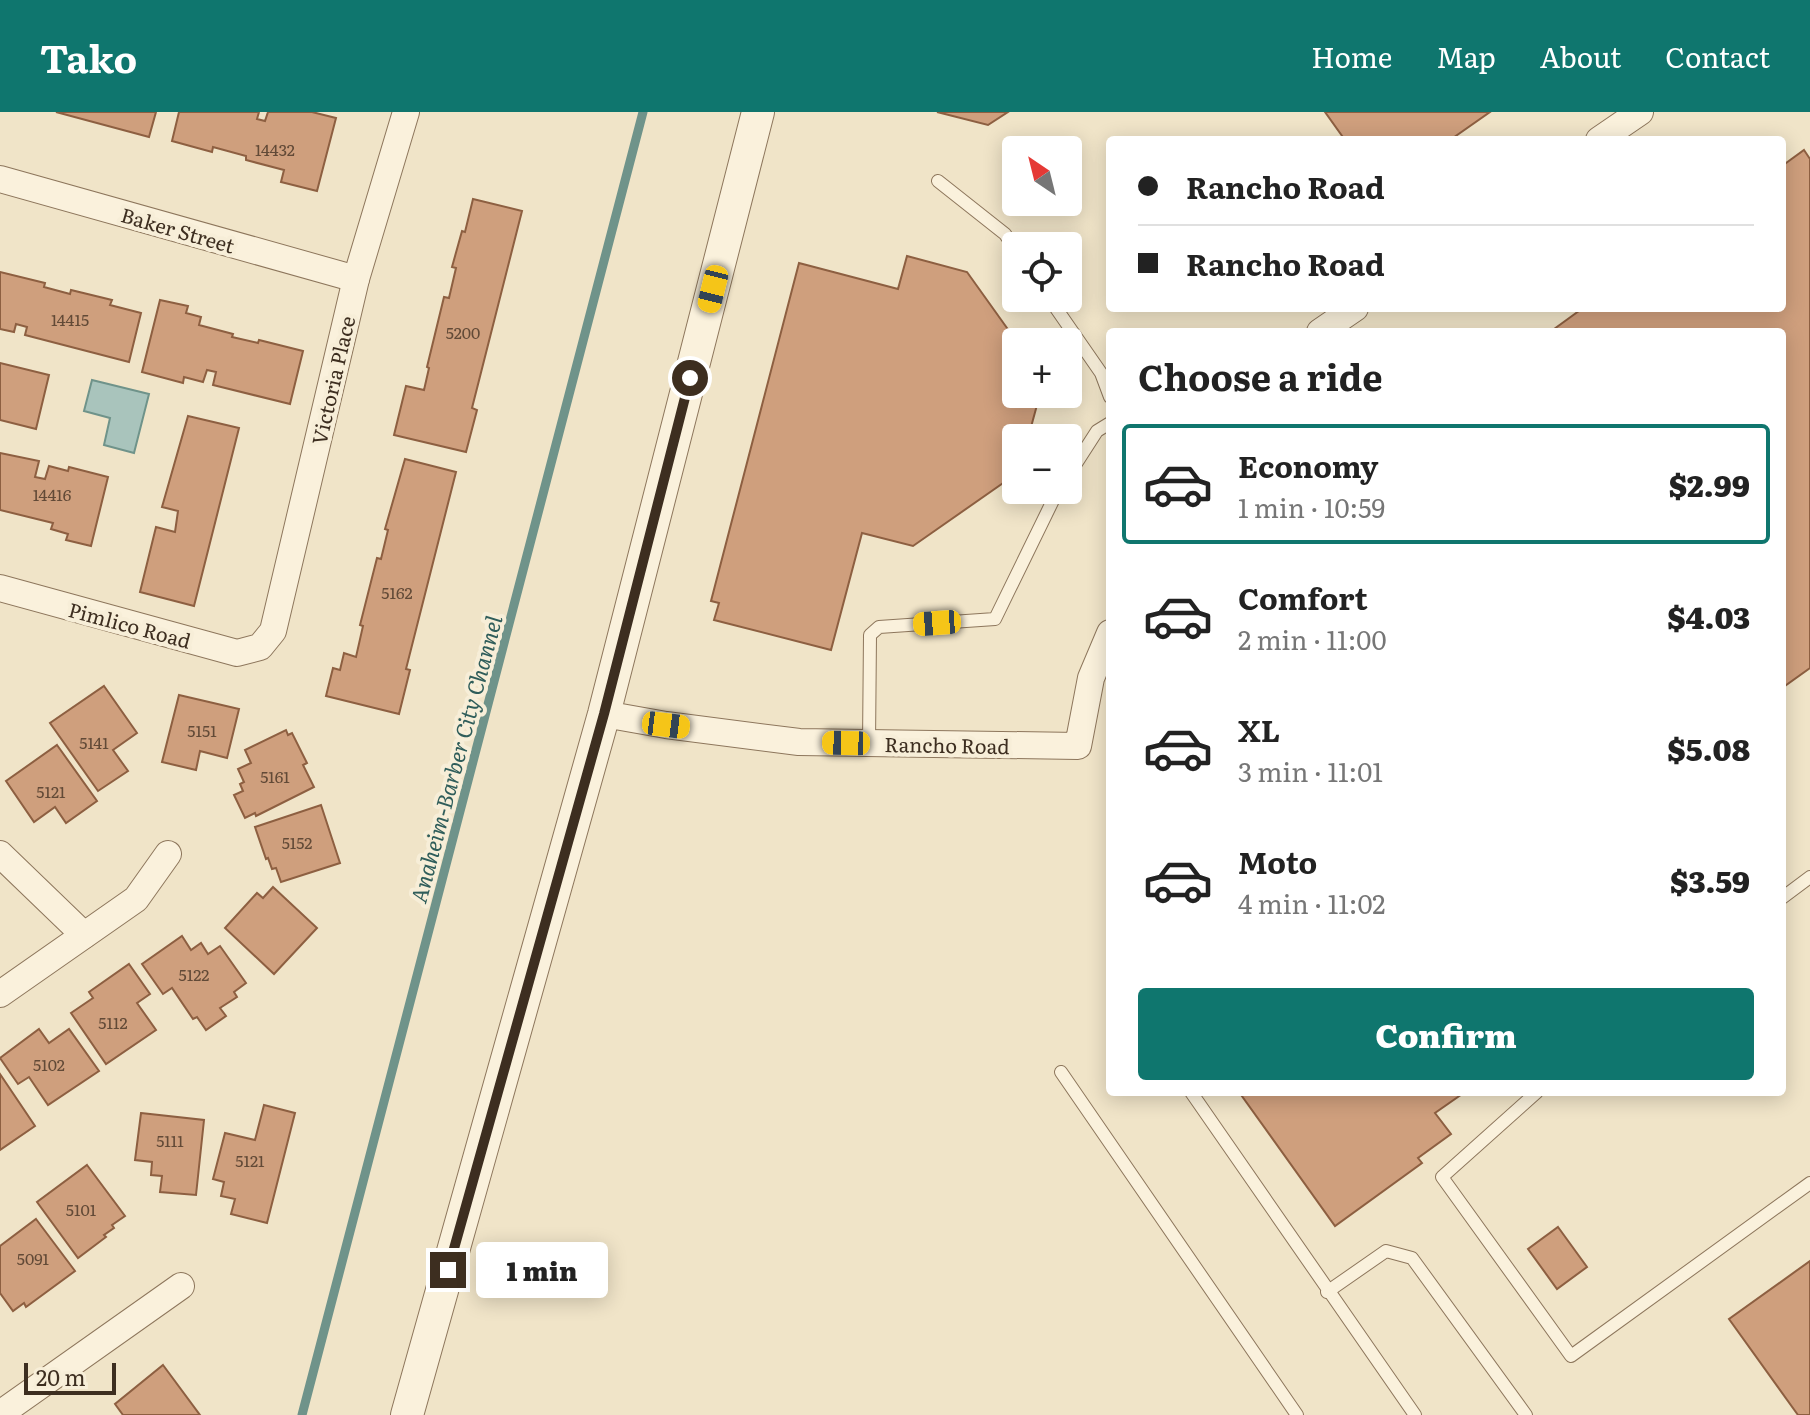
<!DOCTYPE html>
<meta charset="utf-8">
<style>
body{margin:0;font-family:Literata,serif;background:#f2f2f2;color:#222;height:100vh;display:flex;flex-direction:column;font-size:30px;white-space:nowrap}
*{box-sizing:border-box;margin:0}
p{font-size:26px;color:#767676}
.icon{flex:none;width:44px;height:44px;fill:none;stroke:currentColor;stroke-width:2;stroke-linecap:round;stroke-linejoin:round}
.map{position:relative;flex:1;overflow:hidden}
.side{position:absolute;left:1106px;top:216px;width:680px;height:768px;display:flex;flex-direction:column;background:#fff;border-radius:8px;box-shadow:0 4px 20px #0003}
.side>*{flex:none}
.top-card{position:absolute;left:1106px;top:24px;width:680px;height:176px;border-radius:8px;box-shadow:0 4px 20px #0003;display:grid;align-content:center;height:176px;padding:0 32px;background:#fff}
.needle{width:52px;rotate:325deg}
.buttons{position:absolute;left:1002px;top:24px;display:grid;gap:16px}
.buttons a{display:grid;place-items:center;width:80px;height:80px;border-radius:8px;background:#fff;box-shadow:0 4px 20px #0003;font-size:40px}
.scale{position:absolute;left:24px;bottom:20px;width:92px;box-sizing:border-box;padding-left:8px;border:4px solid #3d2e20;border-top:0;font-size:22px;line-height:28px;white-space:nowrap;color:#3d2e20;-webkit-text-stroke:6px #f7eed8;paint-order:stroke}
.end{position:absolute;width:36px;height:36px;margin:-18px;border:10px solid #3d2e20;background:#fff;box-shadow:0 0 0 4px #fff}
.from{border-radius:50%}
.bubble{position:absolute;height:56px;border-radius:8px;background:#fff;box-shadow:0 4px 20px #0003;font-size:26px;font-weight:800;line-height:56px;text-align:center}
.car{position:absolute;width:24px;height:48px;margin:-24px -12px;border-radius:10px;box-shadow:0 0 6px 2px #0007;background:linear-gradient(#f5c518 24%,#345 0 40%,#f5c518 0 76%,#345 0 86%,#f5c518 0)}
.top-card b{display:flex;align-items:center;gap:28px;height:76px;font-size:30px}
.top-card b+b{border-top:2px solid #e0e0e0}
.top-card i{width:20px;height:20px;background:#222}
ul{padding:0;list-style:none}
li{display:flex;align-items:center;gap:24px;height:120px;margin:0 16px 12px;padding:0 16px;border:4px solid transparent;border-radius:8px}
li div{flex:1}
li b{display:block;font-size:30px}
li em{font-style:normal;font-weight:800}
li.active{border-color:#0f766e}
li>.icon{width:72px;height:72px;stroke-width:1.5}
h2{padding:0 32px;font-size:36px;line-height:96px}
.primary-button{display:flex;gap:16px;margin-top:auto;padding:16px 32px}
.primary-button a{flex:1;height:92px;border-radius:8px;background:#0f766e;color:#fff;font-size:32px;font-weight:800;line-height:92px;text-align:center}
header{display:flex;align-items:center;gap:48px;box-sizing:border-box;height:112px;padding:0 40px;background:#0f766e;color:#fff}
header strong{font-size:38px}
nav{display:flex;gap:44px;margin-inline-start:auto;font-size:28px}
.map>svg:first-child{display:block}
.water{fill:#a9c4bc;stroke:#6f938a;stroke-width:2}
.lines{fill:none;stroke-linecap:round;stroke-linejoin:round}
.stream{stroke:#6f938a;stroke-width:9}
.building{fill:#cf9f7d;stroke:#8d5f41;stroke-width:2}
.service-casing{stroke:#8d765c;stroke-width:14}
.minor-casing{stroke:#8d765c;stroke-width:28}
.tertiary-casing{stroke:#8d765c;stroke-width:34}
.service{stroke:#faf1dc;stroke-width:12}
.minor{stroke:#faf1dc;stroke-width:26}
.tertiary{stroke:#faf1dc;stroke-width:32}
.route{stroke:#3d2e20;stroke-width:10}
.labels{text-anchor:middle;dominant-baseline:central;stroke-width:8;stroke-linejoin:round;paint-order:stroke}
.number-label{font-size:16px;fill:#624a37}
.street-label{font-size:20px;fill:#3d2e20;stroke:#f7eed8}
.water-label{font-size:22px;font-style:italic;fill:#2f5d5a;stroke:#f7eed8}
</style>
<header>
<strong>Tako</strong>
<nav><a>Home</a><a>Map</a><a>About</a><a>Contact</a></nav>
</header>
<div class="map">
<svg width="1810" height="1303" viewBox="0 0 1810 1303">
<rect width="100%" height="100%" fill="#f0e4c8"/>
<polygon class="water" points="92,268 149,282 134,341 104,333 110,306 84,299"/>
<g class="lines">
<polyline class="stream" points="302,1303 643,0"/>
</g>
<g class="building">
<polygon points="56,0 156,0 149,25"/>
<polygon points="179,0 259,0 257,7 265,9 268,0 312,0 336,6 317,79 281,70 284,58 246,48 246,44 213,35 212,40 172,29"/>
<polygon points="937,0 1008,0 988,13"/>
<polygon points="1325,0 1490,0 1450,28 1345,28"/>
<polygon points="1804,38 1810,47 1810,556 1782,576 1782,220 1550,220 1583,196 1782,196 1782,54"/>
<polygon points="473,87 522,99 472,296 477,298 466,340 394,323 406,274 424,278 429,256 427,255 444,185 449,186 456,156 452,155 462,119 465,120"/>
<polygon points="907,144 967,160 1017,230 1016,282 1040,282 1028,326 1016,326 1016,362 913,434 862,421 831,538 714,508 719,491 711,489 799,151 898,177"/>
<polygon points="0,160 45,171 44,175 70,182 71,178 112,188 110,193 141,201 129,250 25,223 27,215 16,212 14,220 0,217"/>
<polygon points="160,188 188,194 186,201 201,205 199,213 233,222 232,225 258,231 259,228 303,239 290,292 213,273 216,260 207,258 203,270 184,265 183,271 142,260"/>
<polygon points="0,251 49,263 36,317 0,308"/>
<polygon points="188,304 239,316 194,494 140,480 156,415 175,420 178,399 162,395"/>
<polygon points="0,341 39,349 35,365 45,367 49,354 68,359 69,355 108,365 91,434 66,428 68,422 51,417 53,411 0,398"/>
<polygon points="405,347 456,360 406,557 410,558 399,602 326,584 333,556 340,558 344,541 356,545 363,514 360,513 377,446 381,447 388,418 385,417"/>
<polygon points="104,574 137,621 113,638 128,659 98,679 50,611"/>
<polygon points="179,583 239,597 227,646 200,639 196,658 162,650"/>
<polygon points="286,618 288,623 292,621 307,651 303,653 314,675 256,704 255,701 245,706 234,683 243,679 240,672 244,670 238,657 251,651 245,638"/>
<polygon points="57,633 97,689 66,711 55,695 34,710 6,669"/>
<polygon points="321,693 340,751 281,770 276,756 272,757 268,746 266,747 255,715"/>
<polygon points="273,775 317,816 274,862 225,816 257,781 263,786"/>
<polygon points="182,824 191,838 201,831 208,842 220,834 246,871 234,880 237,885 220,896 226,904 206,918 197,905 193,907 172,876 163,882 142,852"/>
<polygon points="129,852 150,882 137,891 156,918 106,952 71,901 93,886 89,880"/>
<polygon points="39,917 49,931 69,917 99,959 48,993 29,965 18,972 0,946"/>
<polygon points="0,962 35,1014 0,1038"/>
<polygon points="1239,980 1465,980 1435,1001 1451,1022 1418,1046 1422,1051 1335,1114"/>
<polygon points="264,993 295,1001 267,1111 231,1102 235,1087 221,1084 224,1070 213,1067 225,1021 255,1028"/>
<polygon points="141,1001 204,1008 196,1083 160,1080 162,1064 151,1063 152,1050 135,1048"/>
<polygon points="87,1053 125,1104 112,1113 114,1116 104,1123 106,1125 78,1146 37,1090"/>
<polygon points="36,1107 75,1159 26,1195 24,1191 13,1199 0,1181 0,1134"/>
<polygon points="1558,1115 1587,1155 1557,1177 1528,1137"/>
<polygon points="1810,1149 1810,1303 1798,1303 1729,1207"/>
<polygon points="163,1253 200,1303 123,1303 115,1292"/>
</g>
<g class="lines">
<g class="service-casing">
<g id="service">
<polyline points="938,69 1005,122 1016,138"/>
<polyline points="1049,186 1101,261 1110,285"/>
<polyline points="1068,364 1097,319 1110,311"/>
<polyline points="869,631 870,523 879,515 995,507 1058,378"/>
<polyline points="1782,786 1810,765"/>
<polyline points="1061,960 1297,1303"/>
<polyline points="1191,980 1415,1303"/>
<polyline points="1537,980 1442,1065 1571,1244 1810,1071"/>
<polyline points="1327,1180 1386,1139 1412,1146 1526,1303"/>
</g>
</g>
<g class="minor-casing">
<g id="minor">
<polyline points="1599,28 1640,0"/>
<polyline points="0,67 356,167"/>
<polyline points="1320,220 1355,196"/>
<polyline points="0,476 237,541 260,535 273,519 356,167 406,0"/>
<polyline points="604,602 666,613 799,630 1078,634 1091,566 1110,521"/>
<polyline points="0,742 84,823"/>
<polyline points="0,882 136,787 168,742"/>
<polyline points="0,1302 181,1174"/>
</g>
</g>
<g class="tertiary-casing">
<polyline id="tertiary" points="407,1303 604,602 758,0"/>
</g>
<use href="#service" class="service"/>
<use href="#minor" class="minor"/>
<use href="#tertiary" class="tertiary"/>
</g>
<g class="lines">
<polyline class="route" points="448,1158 604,602 690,266"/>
</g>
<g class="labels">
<g class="number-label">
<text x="275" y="37">14432</text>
<text x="70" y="207">14415</text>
<text x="463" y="220">5200</text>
<text x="52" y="382">14416</text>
<text x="397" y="480">5162</text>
<text x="202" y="618">5151</text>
<text x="94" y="630">5141</text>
<text x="275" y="664">5161</text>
<text x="51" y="679">5121</text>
<text x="297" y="730">5152</text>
<text x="194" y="862">5122</text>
<text x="113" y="910">5112</text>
<text x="49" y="952">5102</text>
<text x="170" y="1028">5111</text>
<text x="250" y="1048">5121</text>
<text x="81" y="1097">5101</text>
<text x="33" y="1146">5091</text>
</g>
<g class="street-label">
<text transform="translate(178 117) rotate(16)">Baker Street</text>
<text transform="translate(332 268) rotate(-77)">Victoria Place</text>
<text transform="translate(130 512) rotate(15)">Pimlico Road</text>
<text transform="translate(947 632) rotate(1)">Rancho Road</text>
</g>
<g class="water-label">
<text transform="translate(455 647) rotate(-75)">Anaheim-Barber City Channel</text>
</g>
</g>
</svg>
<div class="buttons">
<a><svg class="needle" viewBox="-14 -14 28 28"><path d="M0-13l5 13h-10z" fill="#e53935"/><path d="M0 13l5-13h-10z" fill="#767676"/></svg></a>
<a><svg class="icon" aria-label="locate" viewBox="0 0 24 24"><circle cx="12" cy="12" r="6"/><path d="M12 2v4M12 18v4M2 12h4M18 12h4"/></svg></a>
<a>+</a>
<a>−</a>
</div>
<div class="scale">20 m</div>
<i class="end from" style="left:690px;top:266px"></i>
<i class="end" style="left:448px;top:1158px"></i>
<div class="bubble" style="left:476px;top:1130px;width:132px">1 min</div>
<i class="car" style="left:713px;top:177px;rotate:194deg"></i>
<i class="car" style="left:937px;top:511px;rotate:266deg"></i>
<i class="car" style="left:666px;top:613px;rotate:97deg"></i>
<i class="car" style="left:846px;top:631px;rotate:271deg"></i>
<div class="top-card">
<b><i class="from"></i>Rancho Road</b>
<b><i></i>Rancho Road</b>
</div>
<section class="side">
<h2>Choose a ride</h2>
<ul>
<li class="active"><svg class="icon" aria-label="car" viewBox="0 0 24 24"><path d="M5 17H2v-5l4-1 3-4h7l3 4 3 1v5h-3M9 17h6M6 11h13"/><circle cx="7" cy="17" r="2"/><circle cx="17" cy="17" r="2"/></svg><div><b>Economy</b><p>1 min · 10:59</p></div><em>$2.99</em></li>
<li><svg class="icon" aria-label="car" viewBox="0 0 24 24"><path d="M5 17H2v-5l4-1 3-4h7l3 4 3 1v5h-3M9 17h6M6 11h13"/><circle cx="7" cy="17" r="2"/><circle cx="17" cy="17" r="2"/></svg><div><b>Comfort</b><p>2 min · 11:00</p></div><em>$4.03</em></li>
<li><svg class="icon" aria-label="car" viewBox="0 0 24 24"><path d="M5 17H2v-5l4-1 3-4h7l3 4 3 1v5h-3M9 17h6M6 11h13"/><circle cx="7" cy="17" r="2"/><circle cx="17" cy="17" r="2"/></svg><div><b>XL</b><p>3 min · 11:01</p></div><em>$5.08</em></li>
<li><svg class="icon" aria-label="car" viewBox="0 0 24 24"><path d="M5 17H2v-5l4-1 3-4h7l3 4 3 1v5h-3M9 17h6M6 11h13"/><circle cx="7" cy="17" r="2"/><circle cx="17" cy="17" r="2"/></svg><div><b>Moto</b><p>4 min · 11:02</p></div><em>$3.59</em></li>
</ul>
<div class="primary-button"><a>Confirm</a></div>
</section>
</div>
